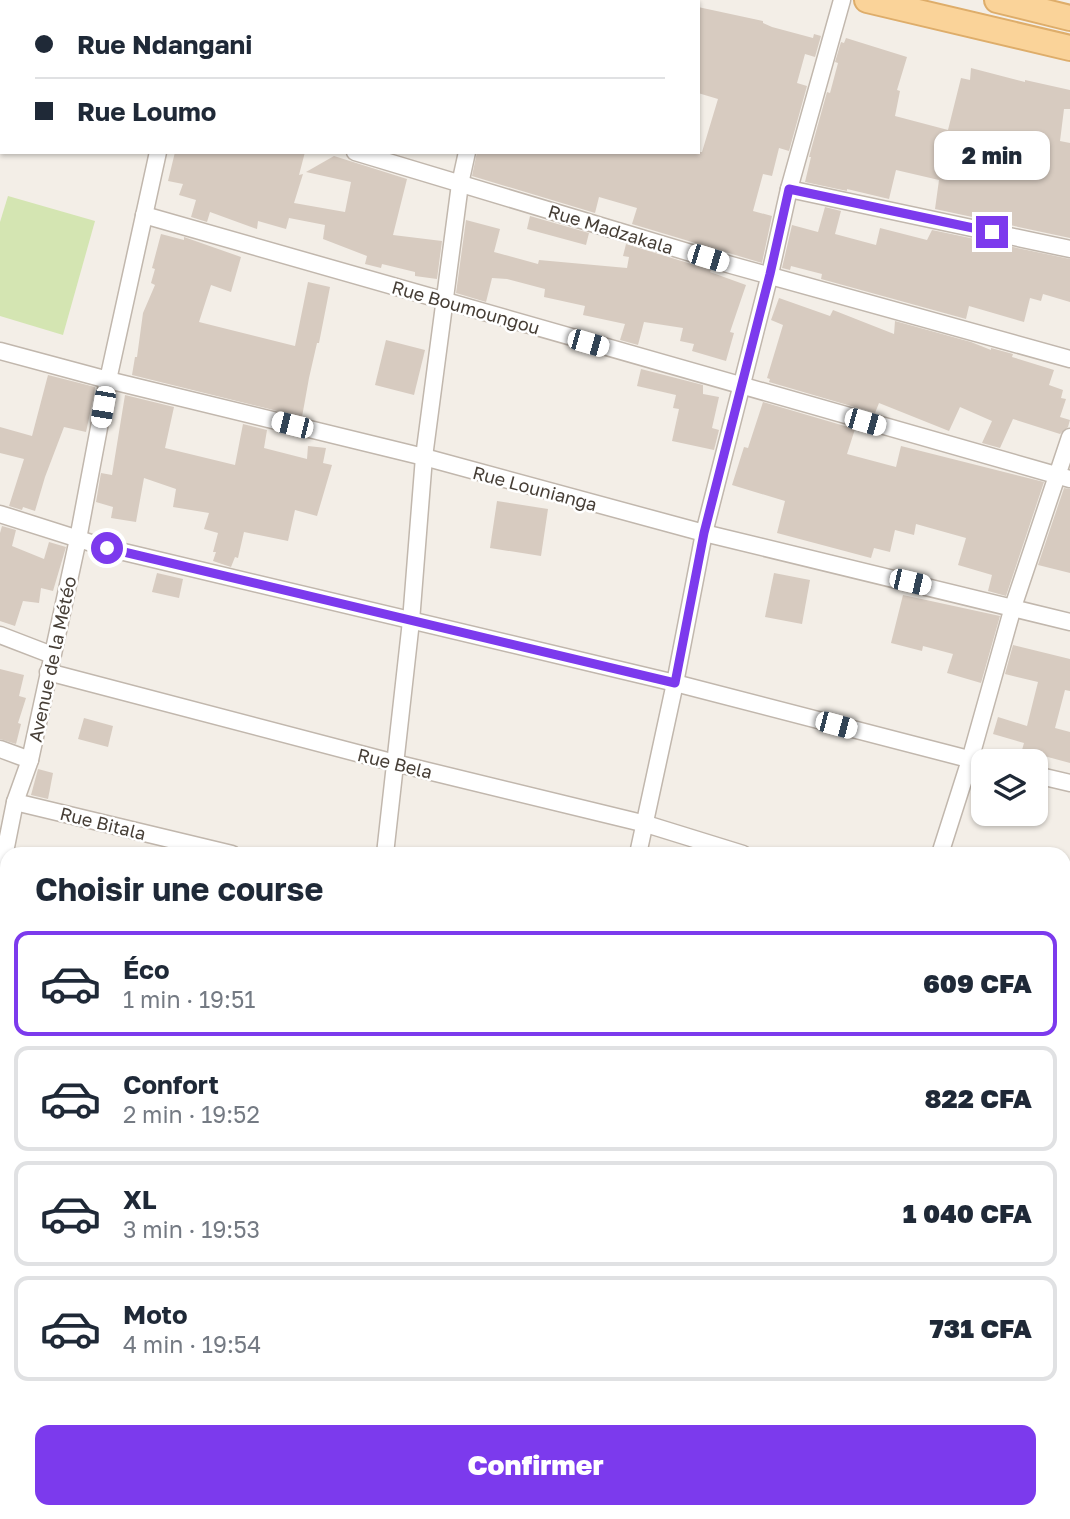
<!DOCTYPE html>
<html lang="fr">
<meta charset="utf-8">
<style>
body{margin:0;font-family:"Golos Text",sans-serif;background:#f6f6f7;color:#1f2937;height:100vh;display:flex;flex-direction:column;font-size:26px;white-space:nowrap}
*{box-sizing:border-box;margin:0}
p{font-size:23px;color:#747a83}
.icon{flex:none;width:38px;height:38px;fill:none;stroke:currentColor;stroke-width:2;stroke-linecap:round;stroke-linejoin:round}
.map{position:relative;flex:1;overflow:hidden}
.panel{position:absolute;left:0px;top:847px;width:1071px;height:672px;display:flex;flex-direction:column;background:#fff;border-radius:21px 21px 0 0;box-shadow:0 2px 5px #0004}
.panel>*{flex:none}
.banner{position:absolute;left:0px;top:0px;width:700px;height:154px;box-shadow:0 2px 5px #0004;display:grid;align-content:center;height:154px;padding:0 35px;background:#fff}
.fabs{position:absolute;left:971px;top:749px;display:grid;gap:14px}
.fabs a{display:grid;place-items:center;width:77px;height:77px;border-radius:14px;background:#fff;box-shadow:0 2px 5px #0004;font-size:35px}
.end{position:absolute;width:32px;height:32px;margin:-16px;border:9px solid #7c3aed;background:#fff;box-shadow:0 0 0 4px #fff}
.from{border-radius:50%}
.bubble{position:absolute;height:49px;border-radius:14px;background:#fff;box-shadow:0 2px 5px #0004;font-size:23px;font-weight:800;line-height:49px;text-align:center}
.car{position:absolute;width:21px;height:42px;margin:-21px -10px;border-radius:9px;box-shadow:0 0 5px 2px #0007;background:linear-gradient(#fff 24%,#345 0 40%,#fff 0 76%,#345 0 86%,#fff 0)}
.banner b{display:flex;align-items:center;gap:24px;height:66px;font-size:26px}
.banner b+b{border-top:2px solid #e0e1e3}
.banner i{width:18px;height:18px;background:#1f2937}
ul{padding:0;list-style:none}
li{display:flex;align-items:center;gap:21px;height:105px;margin:0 14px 10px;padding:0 21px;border:4px solid #e0e1e3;border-radius:14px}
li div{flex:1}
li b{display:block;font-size:26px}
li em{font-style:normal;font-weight:800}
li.on{border-color:#7c3aed}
li>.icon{width:63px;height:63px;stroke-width:1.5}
h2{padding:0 35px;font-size:32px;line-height:84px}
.cta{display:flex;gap:14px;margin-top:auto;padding:14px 35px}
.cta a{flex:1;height:80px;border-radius:14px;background:#7c3aed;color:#fff;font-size:28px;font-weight:800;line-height:80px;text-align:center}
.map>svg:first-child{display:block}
.pitch{fill:#d4e5b2}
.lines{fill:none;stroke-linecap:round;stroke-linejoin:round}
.stream{stroke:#a6d8ed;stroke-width:6}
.building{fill:#d7cbc0}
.minor-casing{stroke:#c1b7ad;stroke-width:19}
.primary-casing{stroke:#dead6a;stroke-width:28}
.minor{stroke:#fff;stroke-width:16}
.primary{stroke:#fad399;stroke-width:24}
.route{stroke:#7c3aed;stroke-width:9}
.labels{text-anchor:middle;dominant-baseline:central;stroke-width:5;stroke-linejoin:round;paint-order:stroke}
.street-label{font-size:18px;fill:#463e36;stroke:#fff}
</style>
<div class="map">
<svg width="1070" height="1519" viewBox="0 0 1070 1519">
<rect width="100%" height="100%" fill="#f3eee7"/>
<polygon class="pitch" points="8,196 95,221 63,335 0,316 0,222"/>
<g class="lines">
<polyline class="stream" points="270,1512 279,1519"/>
</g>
<g class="building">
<polygon points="698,7 763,21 763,23 772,27 813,38 814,34 821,36 815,57 805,54 797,83 807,86 789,151 779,148 772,176 763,174 753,211 772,216 762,263 632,224 637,208 599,197 595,213 472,176 477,152 702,152 718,99 698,93"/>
<polygon points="846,38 907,57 897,90 900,91 895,116 948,130 961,78 970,80 971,68 1025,82 1025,80 1070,90 1070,109 1064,109 1060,141 1070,143 1070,238 935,209 939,180 896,170 889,199 847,189 847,191 805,182 811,157 809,157 827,92 830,93 838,63 835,62 841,42 844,43"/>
<polygon points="175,152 305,152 299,175 303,174 294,203 345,212 351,182 306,172 334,156 407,179 393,235 442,241 437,279 415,276 415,272 382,264 381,268 365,264 367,256 323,239 325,225 289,218 286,229 258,221 257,229 210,212 207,222 191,217 196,200 179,195 183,184 168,181"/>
<polygon points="825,207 841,211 835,234 876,245 880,228 927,240 932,230 1070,259 1070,302 1043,294 1041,301 1030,298 1024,322 969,306 966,319 821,279 822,274 791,266 790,270 782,268 792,225 818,232"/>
<polygon points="530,216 589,233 586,245 527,229"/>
<polygon points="466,220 500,229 494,252 538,264 539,260 627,268 629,257 623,256 626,244 711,270 710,272 746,285 730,332 734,333 726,361 692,351 694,344 680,341 683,328 644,322 638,345 620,340 625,324 583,315 585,306 544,297 545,289 507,279 492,278 486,302 456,293"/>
<polygon points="161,234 184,240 184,237 241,257 231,292 211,285 199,322 295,346 308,282 330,287 319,343 317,343 309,378 302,417 132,375 135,357 137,357 143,313 155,285 151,283 155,269 152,268"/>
<polygon points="779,298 830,316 833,310 894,334 895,321 971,342 991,350 991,348 1013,354 1012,357 1054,370 1049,385 1063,390 1061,398 1066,399 1060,417 1070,420 1068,427 1060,434 1013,419 1000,448 982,443 992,421 960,407 949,431 879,403 875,413 769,382 770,379 767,378 783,325 771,320"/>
<polygon points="386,340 425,350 414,395 375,385"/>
<polygon points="641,369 703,385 703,394 719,397 712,428 719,430 714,450 672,441 679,409 673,408 676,395 637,386"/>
<polygon points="48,375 95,387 94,395 86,432 64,427 45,477 35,511 23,507 22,510 9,506 24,459 0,453 0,427 32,436"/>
<polygon points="125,395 174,407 165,448 235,465 243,424 267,430 264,448 307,459 308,446 326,448 323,463 332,465 317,516 295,510 288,541 244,532 238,558 235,557 231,567 213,561 216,552 213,552 218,533 204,529 209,513 173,507 176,489 144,478 136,522 111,518 113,507 96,502 101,473 112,475"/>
<polygon points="763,402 855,429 847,454 896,467 901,446 1044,482 1006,596 988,591 992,575 958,565 966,538 916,524 914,535 895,530 890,552 874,548 871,558 777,533 785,501 732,485 744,447 748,448"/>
<polygon points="1064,488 1070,489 1070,573 1038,565"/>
<polygon points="497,501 548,509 541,556 490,548"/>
<polygon points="2,526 16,530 12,546 44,559 49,542 66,547 53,591 41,588 39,603 23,601 15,626 0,621 0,533"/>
<polygon points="157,573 183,579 179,598 152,592"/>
<polygon points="774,573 810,580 802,624 765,617"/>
<polygon points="903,595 1000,616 981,683 947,673 953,654 923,646 922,651 891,643"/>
<polygon points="1013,645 1070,659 1070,691 1065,690 1055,728 1070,732 1070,763 1022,750 1024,743 993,734 998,717 1027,726 1038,682 1005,674"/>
<polygon points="0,669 24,675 19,696 26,698 18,723 21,724 16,744 0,739"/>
<polygon points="84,718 113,726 108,747 78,739"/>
<polygon points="38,769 53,773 48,799 31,795"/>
</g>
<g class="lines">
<g class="minor-casing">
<g id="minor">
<polyline points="196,2 196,0"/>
<polyline points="504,2 505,0"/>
<polyline points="674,2 674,0"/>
<polyline points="355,152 731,265 1070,359"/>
<polyline points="789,189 1070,249"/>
<polyline points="144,215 1070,479"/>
<polyline points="0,351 108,380 424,457 704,533 1070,622"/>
<polyline points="0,514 107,548 675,683 984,763"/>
<polyline points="0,635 52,655"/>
<polyline points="48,672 395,763 646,824 743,854"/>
<polyline points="0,749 30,760"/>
<polyline points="1036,775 1070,783"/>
<polyline points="15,802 232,854"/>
<polyline points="385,854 411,621 424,457 460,184 467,152"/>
<polyline points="638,854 675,683 704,533 770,274 789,189 842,0"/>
<polyline points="940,854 970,760 1013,607 1070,437"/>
<polyline points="0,877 15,802 30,760 78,539 108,380 158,152"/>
<polyline points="0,921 7,923"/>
<polyline points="1064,952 1070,954"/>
<polyline points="0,1055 7,1058"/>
<polyline points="1064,1088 1070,1090"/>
<polyline points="0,1179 7,1182"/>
<polyline points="1064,1199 1070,1201"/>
<polyline points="1064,1339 1070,1341"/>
<polyline points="0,1365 7,1366"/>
<polyline points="1064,1454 1070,1431"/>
<polyline points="0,1490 7,1491"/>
<polyline points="140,1512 184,1519"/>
<polyline points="910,1512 956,1519"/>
<polyline points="1048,1515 1070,1519"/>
<polyline points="729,1519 731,1512"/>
</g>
</g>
<g class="primary-casing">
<g id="primary">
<polyline points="867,0 1070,48"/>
<polyline points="997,0 1070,18"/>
</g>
</g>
<use href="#minor" class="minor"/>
<use href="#primary" class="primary"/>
</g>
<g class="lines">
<polyline class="route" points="107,548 675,683 704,533 770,274 789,189 992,232"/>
</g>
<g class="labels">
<g class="street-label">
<text transform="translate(611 229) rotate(17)">Rue Madzakala</text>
<text transform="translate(466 307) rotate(16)">Rue Boumoungou</text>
<text transform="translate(535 488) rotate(15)">Rue Lounianga</text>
<text transform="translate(52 659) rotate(-78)">Avenue de la Météo</text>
<text transform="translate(395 763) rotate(14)">Rue Bela</text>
<text transform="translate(103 823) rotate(14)">Rue Bitala</text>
</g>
</g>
</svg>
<div class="fabs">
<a><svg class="icon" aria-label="layers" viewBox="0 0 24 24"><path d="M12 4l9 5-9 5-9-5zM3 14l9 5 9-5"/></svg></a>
</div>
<i class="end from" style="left:107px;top:548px"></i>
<i class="end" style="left:992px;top:232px"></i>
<div class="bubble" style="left:934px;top:131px;width:116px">2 min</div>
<i class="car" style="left:708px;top:258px;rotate:107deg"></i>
<i class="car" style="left:588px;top:343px;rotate:106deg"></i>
<i class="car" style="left:103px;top:407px;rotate:190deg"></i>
<i class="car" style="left:865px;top:422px;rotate:106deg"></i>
<i class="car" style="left:292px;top:425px;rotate:284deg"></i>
<i class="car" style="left:910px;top:582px;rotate:103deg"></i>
<i class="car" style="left:836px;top:725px;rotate:105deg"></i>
<div class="banner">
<b><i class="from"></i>Rue Ndangani</b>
<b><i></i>Rue Loumo</b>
</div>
<section class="panel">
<h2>Choisir une course</h2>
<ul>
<li class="on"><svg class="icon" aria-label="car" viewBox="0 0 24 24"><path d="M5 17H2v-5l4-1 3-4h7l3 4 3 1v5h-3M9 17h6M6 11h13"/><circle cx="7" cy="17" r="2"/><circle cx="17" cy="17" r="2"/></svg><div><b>Éco</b><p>1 min · 19:51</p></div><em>609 CFA</em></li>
<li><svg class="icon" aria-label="car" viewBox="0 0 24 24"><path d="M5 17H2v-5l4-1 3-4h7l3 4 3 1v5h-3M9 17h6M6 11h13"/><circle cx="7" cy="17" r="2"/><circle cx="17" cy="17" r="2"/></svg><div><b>Confort</b><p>2 min · 19:52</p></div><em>822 CFA</em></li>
<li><svg class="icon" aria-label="car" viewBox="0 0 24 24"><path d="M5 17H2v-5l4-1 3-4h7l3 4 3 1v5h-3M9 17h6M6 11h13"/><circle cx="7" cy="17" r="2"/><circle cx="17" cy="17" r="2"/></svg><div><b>XL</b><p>3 min · 19:53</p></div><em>1 040 CFA</em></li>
<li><svg class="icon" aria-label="car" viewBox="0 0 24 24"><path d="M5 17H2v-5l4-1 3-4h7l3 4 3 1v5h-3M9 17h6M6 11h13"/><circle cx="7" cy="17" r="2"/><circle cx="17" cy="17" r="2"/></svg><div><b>Moto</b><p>4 min · 19:54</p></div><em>731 CFA</em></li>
</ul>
<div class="cta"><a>Confirmer</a></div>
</section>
</div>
